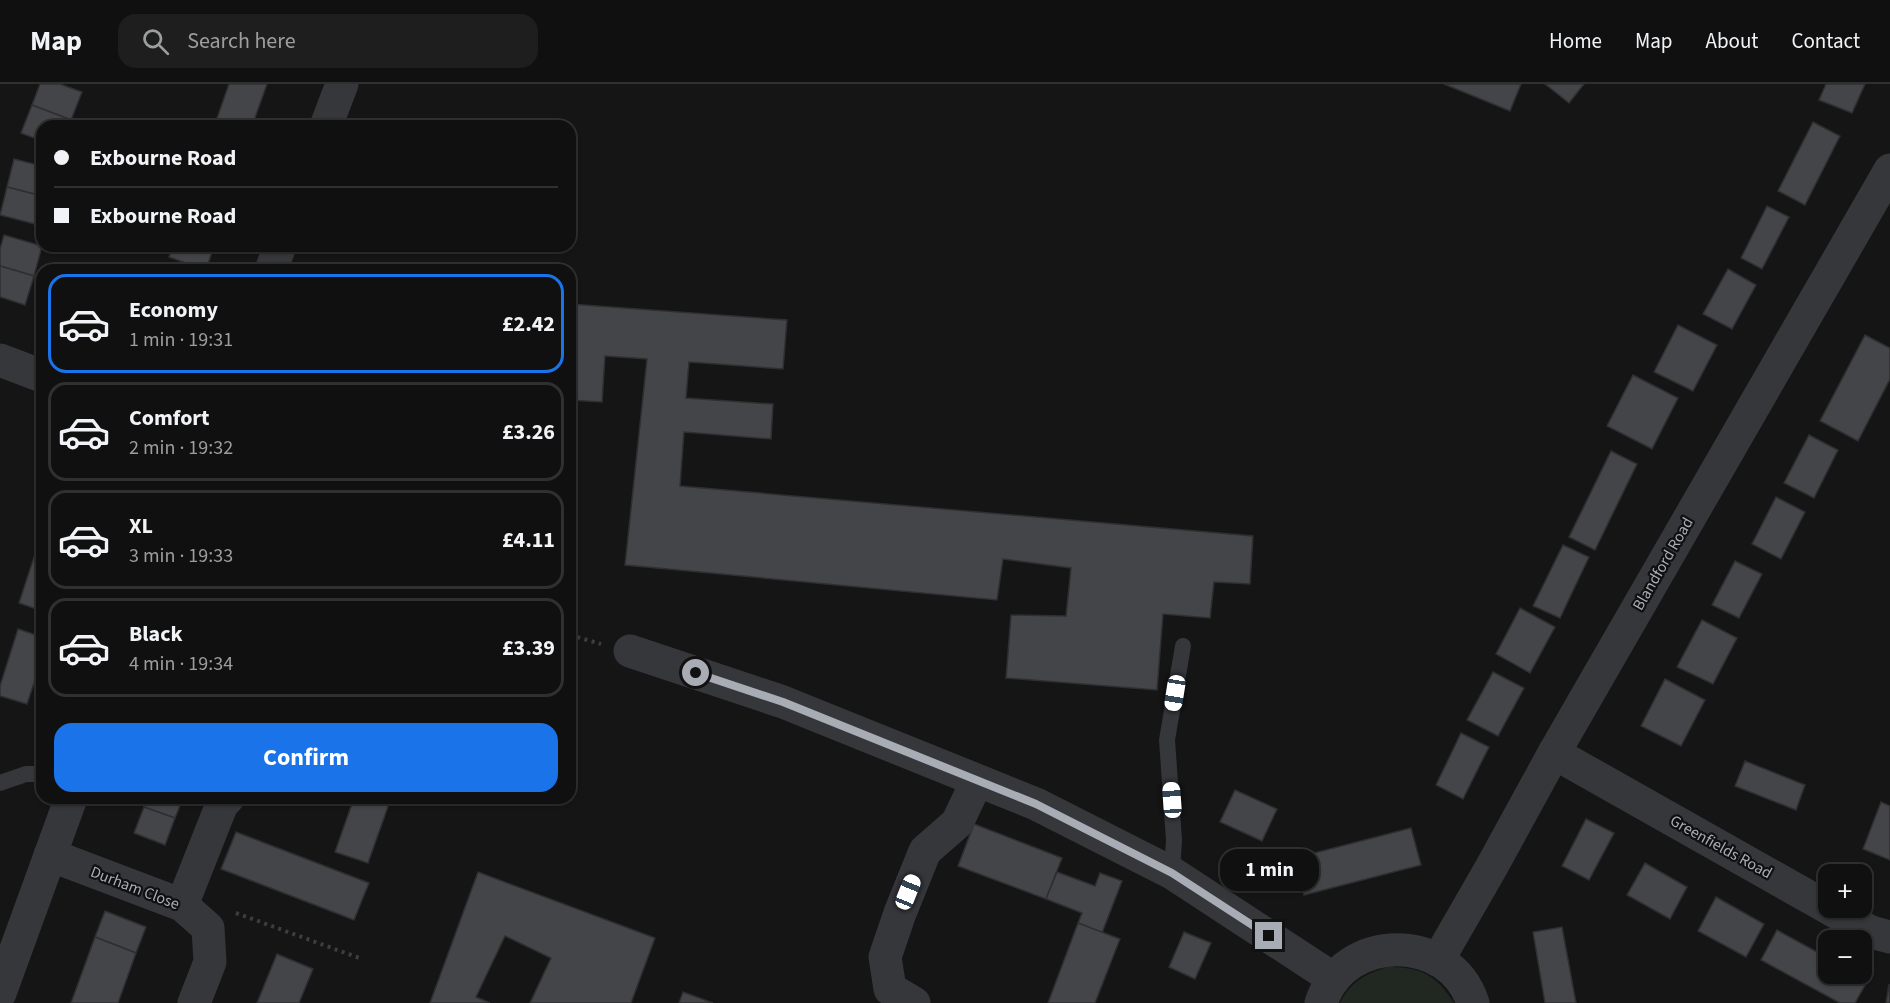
<!DOCTYPE html>
<meta charset="utf-8">
<style>
body{margin:0;font-family:"Source Sans 3",sans-serif;background:#1e1e1e;color:#f1f3f6;height:100vh;display:flex;flex-direction:column;font-size:22px;white-space:nowrap}
*{box-sizing:border-box;margin:0}
p{font-size:20px;color:#9c9d9f}
.icon{flex:none;width:33px;height:33px;fill:none;stroke:currentColor;stroke-width:2;stroke-linecap:round;stroke-linejoin:round}
.map{position:relative;flex:1;overflow:hidden}
.panel{position:absolute;left:36px;top:180px;width:540px;height:540px;display:flex;flex-direction:column;background:#101010;border-radius:18px;box-shadow:0 2px 4px #0004,0 0 0 2px #303030}
.panel>*{flex:none}
.guide{position:absolute;left:36px;top:36px;width:540px;height:132px;border-radius:18px;box-shadow:0 2px 4px #0004,0 0 0 2px #303030;display:grid;align-content:center;height:132px;padding:0 18px;background:#101010}
.buttons{position:absolute;left:1818px;top:780px;display:grid;gap:12px}
.buttons a{display:grid;place-items:center;width:54px;height:54px;border-radius:12px;background:#101010;box-shadow:0 2px 4px #0004,0 0 0 2px #303030;font-size:30px}
.end{position:absolute;width:27px;height:27px;margin:-14px;border:8px solid #a8acb5;background:#111;box-shadow:0 0 0 3px #111}
.from{border-radius:50%}
.bubble{position:absolute;height:42px;border-radius:18px;background:#101010;box-shadow:0 2px 4px #0004,0 0 0 2px #303030;font-size:20px;font-weight:700;line-height:42px;text-align:center}
.car{position:absolute;width:18px;height:36px;margin:-18px -9px;border-radius:8px;box-shadow:0 0 4px 2px #0007;background:linear-gradient(#fff 24%,#345 0 40%,#fff 0 76%,#345 0 86%,#fff 0)}
.guide b{display:flex;align-items:center;gap:21px;height:57px;font-size:22px}
.guide b+b{border-top:2px solid #303030}
.guide i{width:15px;height:15px;background:#f1f3f6}
ul{padding:10px 0 0;list-style:none}
li{display:flex;align-items:center;gap:18px;height:99px;margin:0 12px 9px;padding:0 6px;border:3px solid #303030;border-radius:18px}
li div{flex:1}
li b{display:block;font-size:22px}
li em{font-style:normal;font-weight:700}
li.selected{border-color:#1a73e8}
li>.icon{width:54px;height:54px;stroke-width:1.5}
.button{display:flex;gap:12px;margin-top:auto;padding:12px 18px}
.button a{flex:1;height:69px;border-radius:18px;background:#1a73e8;color:#fff;font-size:24px;font-weight:700;line-height:69px;text-align:center}
header{display:flex;align-items:center;gap:36px;box-sizing:border-box;height:84px;padding:0 30px;background:#101010;border-bottom:2px solid #303030}
header strong{font-size:28px}
nav{display:flex;gap:33px;margin-inline-start:auto;font-size:21px}
.search{width:420px;height:54px;background:#1e1e1e;display:flex;align-items:center;gap:15px;box-sizing:border-box;padding:0 21px;border-radius:18px;color:#9c9d9f;font-size:22px}
.map>svg:first-child{display:block}
.green{fill:#212822}
.building{fill:#444549;stroke:#2f2f32;stroke-width:1.5}
.lines{fill:none;stroke-linecap:round;stroke-linejoin:round}
.path{stroke:#3c3e42;stroke-width:4;stroke-dasharray:3 4.5;stroke-linecap:butt}
.service{stroke:#36373b;stroke-width:16}
.minor{stroke:#36373b;stroke-width:33}
.tertiary{stroke:#36373b;stroke-width:33}
.route{stroke:#a8acb5;stroke-width:8}
.labels{text-anchor:middle;dominant-baseline:central;stroke-width:4.5;stroke-linejoin:round;paint-order:stroke}
.street-label{font-size:16px;fill:#a8acb5;stroke:#101011}
</style>
<header>
<strong>Map</strong>
<div class="search"><svg class="icon" aria-label="search" viewBox="0 0 24 24"><circle cx="10" cy="10" r="6"/><path d="M15 15l6 6"/></svg>Search here</div>
<nav><a>Home</a><a>Map</a><a>About</a><a>Contact</a></nav>
</header>
<div class="map">
<svg width="1890" height="919" viewBox="0 0 1890 919">
<rect width="100%" height="100%" fill="#151516"/>
<path class="green" d="M1388 883C1421 883 1436 891 1454 919H1340C1350 898 1367 889 1388 883Z"/>
<g class="building">
<polygon points="40,0 60,0 82,8 71,36 32,21"/>
<polygon points="229,0 267,0 252,42 222,42 215,40"/>
<polygon points="1444,0 1521,0 1510,27"/>
<polygon points="1545,0 1584,0 1569,19"/>
<polygon points="1826,0 1865,0 1852,29 1819,16"/>
<polygon points="32,21 71,36 69,42 42,42 42,57 21,49"/>
<polygon points="1813,38 1840,52 1805,121 1778,107"/>
<polygon points="14,75 42,82 42,112 7,103"/>
<polygon points="7,103 42,112 42,131 39,141 0,131"/>
<polygon points="1767,122 1789,133 1762,185 1741,174"/>
<polygon points="4,151 42,162 34,192 0,182 0,165"/>
<polygon points="173,162 214,162 206,186 169,173"/>
<polygon points="0,182 34,192 25,221 0,213"/>
<polygon points="1728,185 1756,201 1732,245 1703,230"/>
<polygon points="570,220 787,236 783,285 689,278 686,314 773,320 771,355 684,348 680,402 1253,452 1250,500 1214,498 1210,534 1163,530 1157,606 1006,594 1011,531 1066,532 1071,484 1003,475 997,516 625,481 647,275 605,272 602,318 570,316"/>
<polygon points="1678,241 1717,261 1693,307 1654,288"/>
<polygon points="1865,251 1890,264 1890,295 1858,357 1820,337"/>
<polygon points="1633,291 1678,314 1652,365 1607,342"/>
<polygon points="1809,351 1838,366 1814,414 1784,399"/>
<polygon points="1611,367 1637,380 1595,466 1569,453"/>
<polygon points="1776,413 1805,428 1781,475 1752,460"/>
<polygon points="40,455 42,455 42,527 19,519"/>
<polygon points="1563,461 1589,473 1560,534 1533,522"/>
<polygon points="1735,477 1762,490 1739,534 1712,521"/>
<polygon points="1520,524 1555,543 1530,589 1496,570"/>
<polygon points="1702,536 1737,554 1713,600 1677,583"/>
<polygon points="18,545 42,553 42,575 27,620 0,612 0,602"/>
<polygon points="1493,588 1524,604 1498,652 1467,636"/>
<polygon points="1665,595 1705,616 1681,662 1641,642"/>
<polygon points="1461,649 1489,663 1463,715 1436,701"/>
<polygon points="1745,677 1805,701 1796,726 1735,702"/>
<polygon points="1235,706 1277,725 1262,757 1220,738"/>
<polygon points="148,714 183,714 175,734 144,723"/>
<polygon points="354,714 391,714 368,779 335,768"/>
<polygon points="1881,718 1890,722 1890,776 1863,765"/>
<polygon points="144,723 175,734 165,761 134,749"/>
<polygon points="1586,735 1614,749 1589,796 1562,782"/>
<polygon points="974,740 1062,774 1046,815 958,782"/>
<polygon points="1411,744 1421,781 1304,811 1295,774"/>
<polygon points="236,748 369,799 354,836 221,785"/>
<polygon points="1645,779 1687,803 1670,835 1627,811"/>
<polygon points="478,788 655,854 631,919 530,919 551,874 505,852 476,913 490,919 430,919"/>
<polygon points="1057,788 1095,802 1100,789 1122,797 1102,849 1078,839 1082,829 1046,815"/>
<polygon points="1716,813 1764,840 1746,873 1698,847"/>
<polygon points="105,827 146,843 136,869 95,853"/>
<polygon points="1078,839 1120,855 1095,919 1048,919"/>
<polygon points="1562,843 1576,919 1545,919 1533,848"/>
<polygon points="1777,846 1828,874 1828,890 1856,890 1868,896 1855,919 1840,919 1761,876"/>
<polygon points="1184,848 1211,859 1195,895 1169,883"/>
<polygon points="95,853 136,869 118,919 71,919"/>
<polygon points="277,870 313,885 299,919 257,919"/>
<polygon points="1889,900 1890,919 1886,919"/>
<polygon points="683,908 713,919 679,919"/>
</g>
<g class="lines">
<g class="path">
<polyline points="570,551 601,560"/>
<polyline points="236,829 362,875"/>
</g>
<g class="service">
<polyline points="0,699 26,690 42,690"/>
<polyline points="1172,789 1174,756 1167,656 1183,562"/>
</g>
<g class="minor">
<polyline points="0,276 42,292"/>
<polyline points="630,567 783,618 1036,720 1172,789 1334,895"/>
<polyline points="1554,669 1871,848 1890,853"/>
<polyline points="50,771 182,821 208,844 210,878 194,919"/>
<polyline points="182,821 222,720 228,714"/>
<polyline points="1438,876 1491,784 1554,669 1890,86"/>
<polyline points="914,919 890,905 885,873 900,829 925,767 957,739 977,697"/>
<path d="M1321 919C1344 848 1450 848 1473 919"/>
</g>
<g class="tertiary">
<polyline points="326,42 342,0"/>
<polyline points="271,186 280,162"/>
<polyline points="0,909 71,714"/>
</g>
</g>
<g class="lines">
<polyline class="route" points="696,589 783,618 1036,720 1172,789 1269,852"/>
</g>
<g class="labels">
<g class="street-label">
<text transform="translate(1663 480) rotate(-60)">Blandford Road</text>
<text transform="translate(1721 763) rotate(29)">Greenfields Road</text>
<text transform="translate(135 804) rotate(21)">Durham Close</text>
</g>
</g>
</svg>
<div class="buttons">
<a>+</a>
<a>−</a>
</div>
<i class="end from" style="left:696px;top:589px"></i>
<i class="end" style="left:1269px;top:852px"></i>
<div class="bubble" style="left:1220px;top:765px;width:99px">1 min</div>
<i class="car" style="left:1175px;top:609px;rotate:189deg"></i>
<i class="car" style="left:1172px;top:716px;rotate:356deg"></i>
<i class="car" style="left:908px;top:808px;rotate:22deg"></i>
<div class="guide">
<b><i class="from"></i>Exbourne Road</b>
<b><i></i>Exbourne Road</b>
</div>
<section class="panel">
<ul>
<li class="selected"><svg class="icon" aria-label="car" viewBox="0 0 24 24"><path d="M5 17H2v-5l4-1 3-4h7l3 4 3 1v5h-3M9 17h6M6 11h13"/><circle cx="7" cy="17" r="2"/><circle cx="17" cy="17" r="2"/></svg><div><b>Economy</b><p>1 min · 19:31</p></div><em>£2.42</em></li>
<li><svg class="icon" aria-label="car" viewBox="0 0 24 24"><path d="M5 17H2v-5l4-1 3-4h7l3 4 3 1v5h-3M9 17h6M6 11h13"/><circle cx="7" cy="17" r="2"/><circle cx="17" cy="17" r="2"/></svg><div><b>Comfort</b><p>2 min · 19:32</p></div><em>£3.26</em></li>
<li><svg class="icon" aria-label="car" viewBox="0 0 24 24"><path d="M5 17H2v-5l4-1 3-4h7l3 4 3 1v5h-3M9 17h6M6 11h13"/><circle cx="7" cy="17" r="2"/><circle cx="17" cy="17" r="2"/></svg><div><b>XL</b><p>3 min · 19:33</p></div><em>£4.11</em></li>
<li><svg class="icon" aria-label="car" viewBox="0 0 24 24"><path d="M5 17H2v-5l4-1 3-4h7l3 4 3 1v5h-3M9 17h6M6 11h13"/><circle cx="7" cy="17" r="2"/><circle cx="17" cy="17" r="2"/></svg><div><b>Black</b><p>4 min · 19:34</p></div><em>£3.39</em></li>
</ul>
<div class="button"><a>Confirm</a></div>
</section>
</div>
